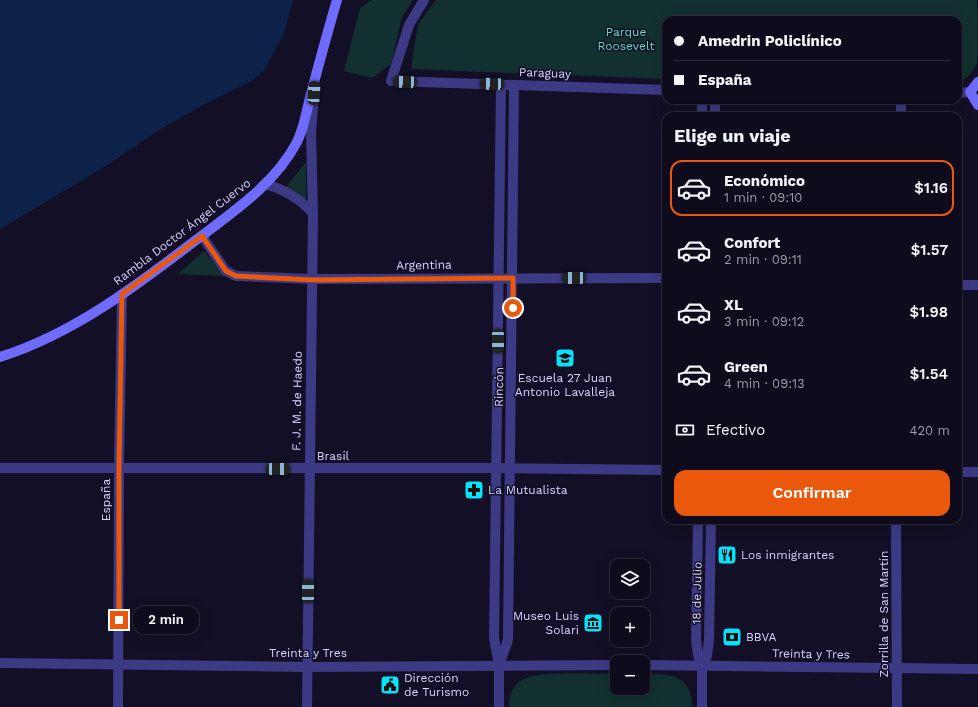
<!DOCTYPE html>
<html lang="es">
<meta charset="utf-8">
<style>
body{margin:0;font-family:"Work Sans",sans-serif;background:#1c1929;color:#f1f3f6;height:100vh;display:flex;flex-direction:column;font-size:15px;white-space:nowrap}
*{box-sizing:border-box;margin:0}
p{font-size:13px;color:#9b9ba3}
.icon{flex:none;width:22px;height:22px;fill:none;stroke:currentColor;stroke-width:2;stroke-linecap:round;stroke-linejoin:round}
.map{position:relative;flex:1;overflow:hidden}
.drawer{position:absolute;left:662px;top:112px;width:300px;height:412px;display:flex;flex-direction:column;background:#0e0b1c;border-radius:12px;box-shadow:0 4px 16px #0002,0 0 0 1px #2e2b3b}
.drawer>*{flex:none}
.hud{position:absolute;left:662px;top:16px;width:300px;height:88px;border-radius:12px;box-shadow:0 4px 16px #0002,0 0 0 1px #2e2b3b;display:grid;align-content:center;height:88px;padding:0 12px;background:#0e0b1c}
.controls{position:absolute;left:610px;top:559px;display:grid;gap:8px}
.controls a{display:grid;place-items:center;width:40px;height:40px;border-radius:8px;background:#0e0b1c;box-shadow:0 4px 16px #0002,0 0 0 1px #2e2b3b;font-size:20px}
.end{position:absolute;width:18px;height:18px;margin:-9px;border:5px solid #ea580c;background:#fff;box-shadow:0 0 0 2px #fff}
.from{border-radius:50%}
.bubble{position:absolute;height:28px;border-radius:12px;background:#0e0b1c;box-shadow:0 4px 16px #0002,0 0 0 1px #2e2b3b;font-size:13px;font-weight:600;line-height:28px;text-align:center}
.car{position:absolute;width:12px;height:24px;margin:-12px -6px;border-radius:5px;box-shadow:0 0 3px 1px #0007;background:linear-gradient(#222 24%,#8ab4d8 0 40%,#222 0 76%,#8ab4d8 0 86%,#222 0)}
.hud b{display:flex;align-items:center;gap:14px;height:38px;font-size:15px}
.hud b+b{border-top:1px solid #2e2b3b}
.hud i{width:10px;height:10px;background:#f1f3f6}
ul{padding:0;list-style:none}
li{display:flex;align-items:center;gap:12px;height:56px;margin:0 8px 6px;padding:0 4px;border:2px solid transparent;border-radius:12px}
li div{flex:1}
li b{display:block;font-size:15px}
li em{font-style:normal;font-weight:600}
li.active{border-color:#ea580c}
li>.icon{width:36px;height:36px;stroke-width:1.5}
h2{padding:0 12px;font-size:18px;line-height:48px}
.pay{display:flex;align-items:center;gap:10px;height:44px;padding:0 12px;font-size:15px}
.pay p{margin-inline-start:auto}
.action{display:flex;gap:8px;margin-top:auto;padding:8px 12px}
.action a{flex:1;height:46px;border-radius:12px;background:#ea580c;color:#fff;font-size:16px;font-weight:600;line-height:46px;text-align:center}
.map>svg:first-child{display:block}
.green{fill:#12302f}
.water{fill:#0c2248}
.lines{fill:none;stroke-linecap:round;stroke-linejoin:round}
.street{stroke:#3d3a85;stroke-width:10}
.secondary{stroke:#6f6bff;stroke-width:10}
.route{stroke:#ea580c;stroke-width:5}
.labels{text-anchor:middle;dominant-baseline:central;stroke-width:3;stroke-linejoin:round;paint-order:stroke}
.park-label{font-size:12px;fill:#5fe0c0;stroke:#130f26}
.street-label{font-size:12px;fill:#d9d4ff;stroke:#130f26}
.poi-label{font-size:12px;fill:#d9d4ff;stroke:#130f26;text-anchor:start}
</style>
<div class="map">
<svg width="978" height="707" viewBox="0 0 978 707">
<rect width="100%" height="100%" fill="#130f26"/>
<g class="green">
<polygon points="372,0 413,0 402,17 391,64 372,78 344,71 360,8"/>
<path d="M436 0H977C978 6 978 57 977 63 974 71 966 80 958 82V20H666V79L411 69 418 24Z"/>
<polygon points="305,163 306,164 306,200 286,187"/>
<polygon points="204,251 225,276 178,274"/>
<path d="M617 674V688H643V674C669 674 692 674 692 707H509C509 696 512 686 522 680 536 670 597 674 617 674Z"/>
</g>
<polygon class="water" points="0,0 293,0 284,34 265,69 252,81 207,103 162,128 106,166 0,229"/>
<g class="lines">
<g class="street">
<polyline points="424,0 409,25 391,81 666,90"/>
<polyline points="958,93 970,92"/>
<polyline points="702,116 702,100"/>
<polyline points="715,116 715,100"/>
<polyline points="901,116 901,100"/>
<path d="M264 185C278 185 305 202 313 214L307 707"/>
<polyline points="313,214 311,133 314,93"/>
<polyline points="202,236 226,271 236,276 313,279 666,278"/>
<polyline points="958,285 978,285"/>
<polyline points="0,468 497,468 666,470"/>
<polyline points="958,472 978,472"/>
<polyline points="698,520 696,640 698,655 702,666"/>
<polyline points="896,520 897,707"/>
<polyline points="0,663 308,667 617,665"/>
<polyline points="499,665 508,640 514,85"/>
<polyline points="643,665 978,669"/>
<polyline points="118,707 119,467 122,294"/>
<polyline points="499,707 499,665 494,638 501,84"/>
<polyline points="702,707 702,666 707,656 709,640 711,520"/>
</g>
<g class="secondary">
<polyline points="978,82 970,92 978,105"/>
<path d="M0 357C73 334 136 286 196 240 233 212 275 184 297 142 305 126 307 107 312 90 320 60 328 30 337 0"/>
</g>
</g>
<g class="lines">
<polyline class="route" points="119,620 119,467 122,294 202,236 226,271 236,276 313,280 513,278 513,308"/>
</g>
<defs>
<g id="school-square" transform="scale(1)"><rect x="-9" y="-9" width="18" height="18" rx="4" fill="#00e5ff" stroke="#130f26"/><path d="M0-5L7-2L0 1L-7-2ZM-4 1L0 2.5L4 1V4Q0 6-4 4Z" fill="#111"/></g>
<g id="pharmacy-square" transform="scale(1)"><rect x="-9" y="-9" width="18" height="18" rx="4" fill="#00e5ff" stroke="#130f26"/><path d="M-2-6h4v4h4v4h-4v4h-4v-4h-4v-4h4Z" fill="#111"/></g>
<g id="restaurant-square" transform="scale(1)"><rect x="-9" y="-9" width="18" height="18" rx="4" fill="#00e5ff" stroke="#130f26"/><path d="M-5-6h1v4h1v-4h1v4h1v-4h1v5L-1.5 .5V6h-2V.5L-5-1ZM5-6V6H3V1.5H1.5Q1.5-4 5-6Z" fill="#111"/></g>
<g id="museum-square" transform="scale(1)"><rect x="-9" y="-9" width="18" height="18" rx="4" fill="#00e5ff" stroke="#130f26"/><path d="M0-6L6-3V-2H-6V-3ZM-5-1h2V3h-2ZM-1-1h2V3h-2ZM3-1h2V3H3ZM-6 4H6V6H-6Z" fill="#111"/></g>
<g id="bank-square" transform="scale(1)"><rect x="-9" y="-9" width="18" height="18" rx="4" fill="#00e5ff" stroke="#130f26"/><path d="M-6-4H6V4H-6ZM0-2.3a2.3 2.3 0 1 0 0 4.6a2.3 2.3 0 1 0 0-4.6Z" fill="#111"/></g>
<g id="civic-square" transform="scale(1)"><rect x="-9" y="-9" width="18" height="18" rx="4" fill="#00e5ff" stroke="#130f26"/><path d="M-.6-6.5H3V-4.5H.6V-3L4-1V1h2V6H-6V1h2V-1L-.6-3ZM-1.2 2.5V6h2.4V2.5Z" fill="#111"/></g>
</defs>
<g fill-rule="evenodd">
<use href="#school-square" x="565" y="358"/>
<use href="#pharmacy-square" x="474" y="490"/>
<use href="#restaurant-square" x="727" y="555"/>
<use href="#museum-square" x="593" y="623"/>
<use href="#bank-square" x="732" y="637"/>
<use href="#civic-square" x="390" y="685"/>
</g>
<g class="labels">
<g class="park-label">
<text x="626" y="32">Parque<tspan x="626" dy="14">Roosevelt</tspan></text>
</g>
<g class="street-label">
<text transform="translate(545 73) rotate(2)">Paraguay</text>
<text transform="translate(182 232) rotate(-37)">Rambla Doctor Ángel Cuervo</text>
<text transform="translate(424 265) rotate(-1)">Argentina</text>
<text transform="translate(499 387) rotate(-89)">Rincón</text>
<text transform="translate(297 401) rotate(-89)">F. J. M. de Haedo</text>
<text x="333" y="456">Brasil</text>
<text transform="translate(106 500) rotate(-90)">España</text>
<text transform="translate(697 593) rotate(-89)">18 de Julio</text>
<text transform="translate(884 614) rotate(-90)">Zorrilla de San Martín</text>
<text x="308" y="653">Treinta y Tres</text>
<text transform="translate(811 654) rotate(1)">Treinta y Tres</text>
</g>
<g class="poi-label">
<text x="565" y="378" text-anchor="middle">Escuela 27 Juan<tspan x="565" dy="14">Antonio Lavalleja</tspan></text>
<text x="488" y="490">La Mutualista</text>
<text x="741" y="555">Los inmigrantes</text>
<text x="579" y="616" text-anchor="end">Museo Luis<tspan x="579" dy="14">Solari</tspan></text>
<text x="746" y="637">BBVA</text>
<text x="404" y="678">Dirección<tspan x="404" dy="14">de Turismo</tspan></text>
</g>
</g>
</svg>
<div class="controls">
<a><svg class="icon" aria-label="layers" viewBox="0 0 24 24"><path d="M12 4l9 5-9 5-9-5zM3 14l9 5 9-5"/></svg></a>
<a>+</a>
<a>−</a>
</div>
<i class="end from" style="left:513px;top:308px"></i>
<i class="end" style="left:119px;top:620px"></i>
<div class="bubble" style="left:133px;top:606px;width:66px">2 min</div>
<i class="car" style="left:405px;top:82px;rotate:272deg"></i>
<i class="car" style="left:492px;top:84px;rotate:272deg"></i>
<i class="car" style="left:314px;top:93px;rotate:3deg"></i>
<i class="car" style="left:574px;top:278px;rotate:270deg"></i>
<i class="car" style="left:498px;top:341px;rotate:180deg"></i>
<i class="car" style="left:278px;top:469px;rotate:91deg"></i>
<i class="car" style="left:308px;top:591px;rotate:0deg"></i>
<div class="hud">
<b><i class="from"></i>Amedrin Policlínico</b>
<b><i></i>España</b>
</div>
<section class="drawer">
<h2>Elige un viaje</h2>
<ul>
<li class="active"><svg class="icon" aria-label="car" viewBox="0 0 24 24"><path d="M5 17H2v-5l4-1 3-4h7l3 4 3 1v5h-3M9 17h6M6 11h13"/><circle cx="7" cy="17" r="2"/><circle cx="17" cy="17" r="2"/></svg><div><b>Económico</b><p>1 min · 09:10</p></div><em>$1.16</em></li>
<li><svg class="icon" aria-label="car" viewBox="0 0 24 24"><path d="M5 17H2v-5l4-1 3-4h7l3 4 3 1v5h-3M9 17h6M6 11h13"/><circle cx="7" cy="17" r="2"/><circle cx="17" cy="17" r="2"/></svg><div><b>Confort</b><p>2 min · 09:11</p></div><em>$1.57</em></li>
<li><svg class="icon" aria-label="car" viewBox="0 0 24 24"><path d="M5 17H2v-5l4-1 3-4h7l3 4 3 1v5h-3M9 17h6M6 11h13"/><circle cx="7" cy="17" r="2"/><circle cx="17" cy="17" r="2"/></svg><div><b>XL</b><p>3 min · 09:12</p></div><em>$1.98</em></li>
<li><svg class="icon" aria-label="car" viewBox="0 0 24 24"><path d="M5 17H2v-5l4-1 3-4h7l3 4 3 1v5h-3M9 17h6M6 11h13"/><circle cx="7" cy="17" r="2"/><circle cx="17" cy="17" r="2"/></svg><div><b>Green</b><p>4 min · 09:13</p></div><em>$1.54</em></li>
</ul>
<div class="pay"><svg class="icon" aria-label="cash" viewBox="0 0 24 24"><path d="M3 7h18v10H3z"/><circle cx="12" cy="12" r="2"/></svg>Efectivo<p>420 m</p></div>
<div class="action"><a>Confirmar</a></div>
</section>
</div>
